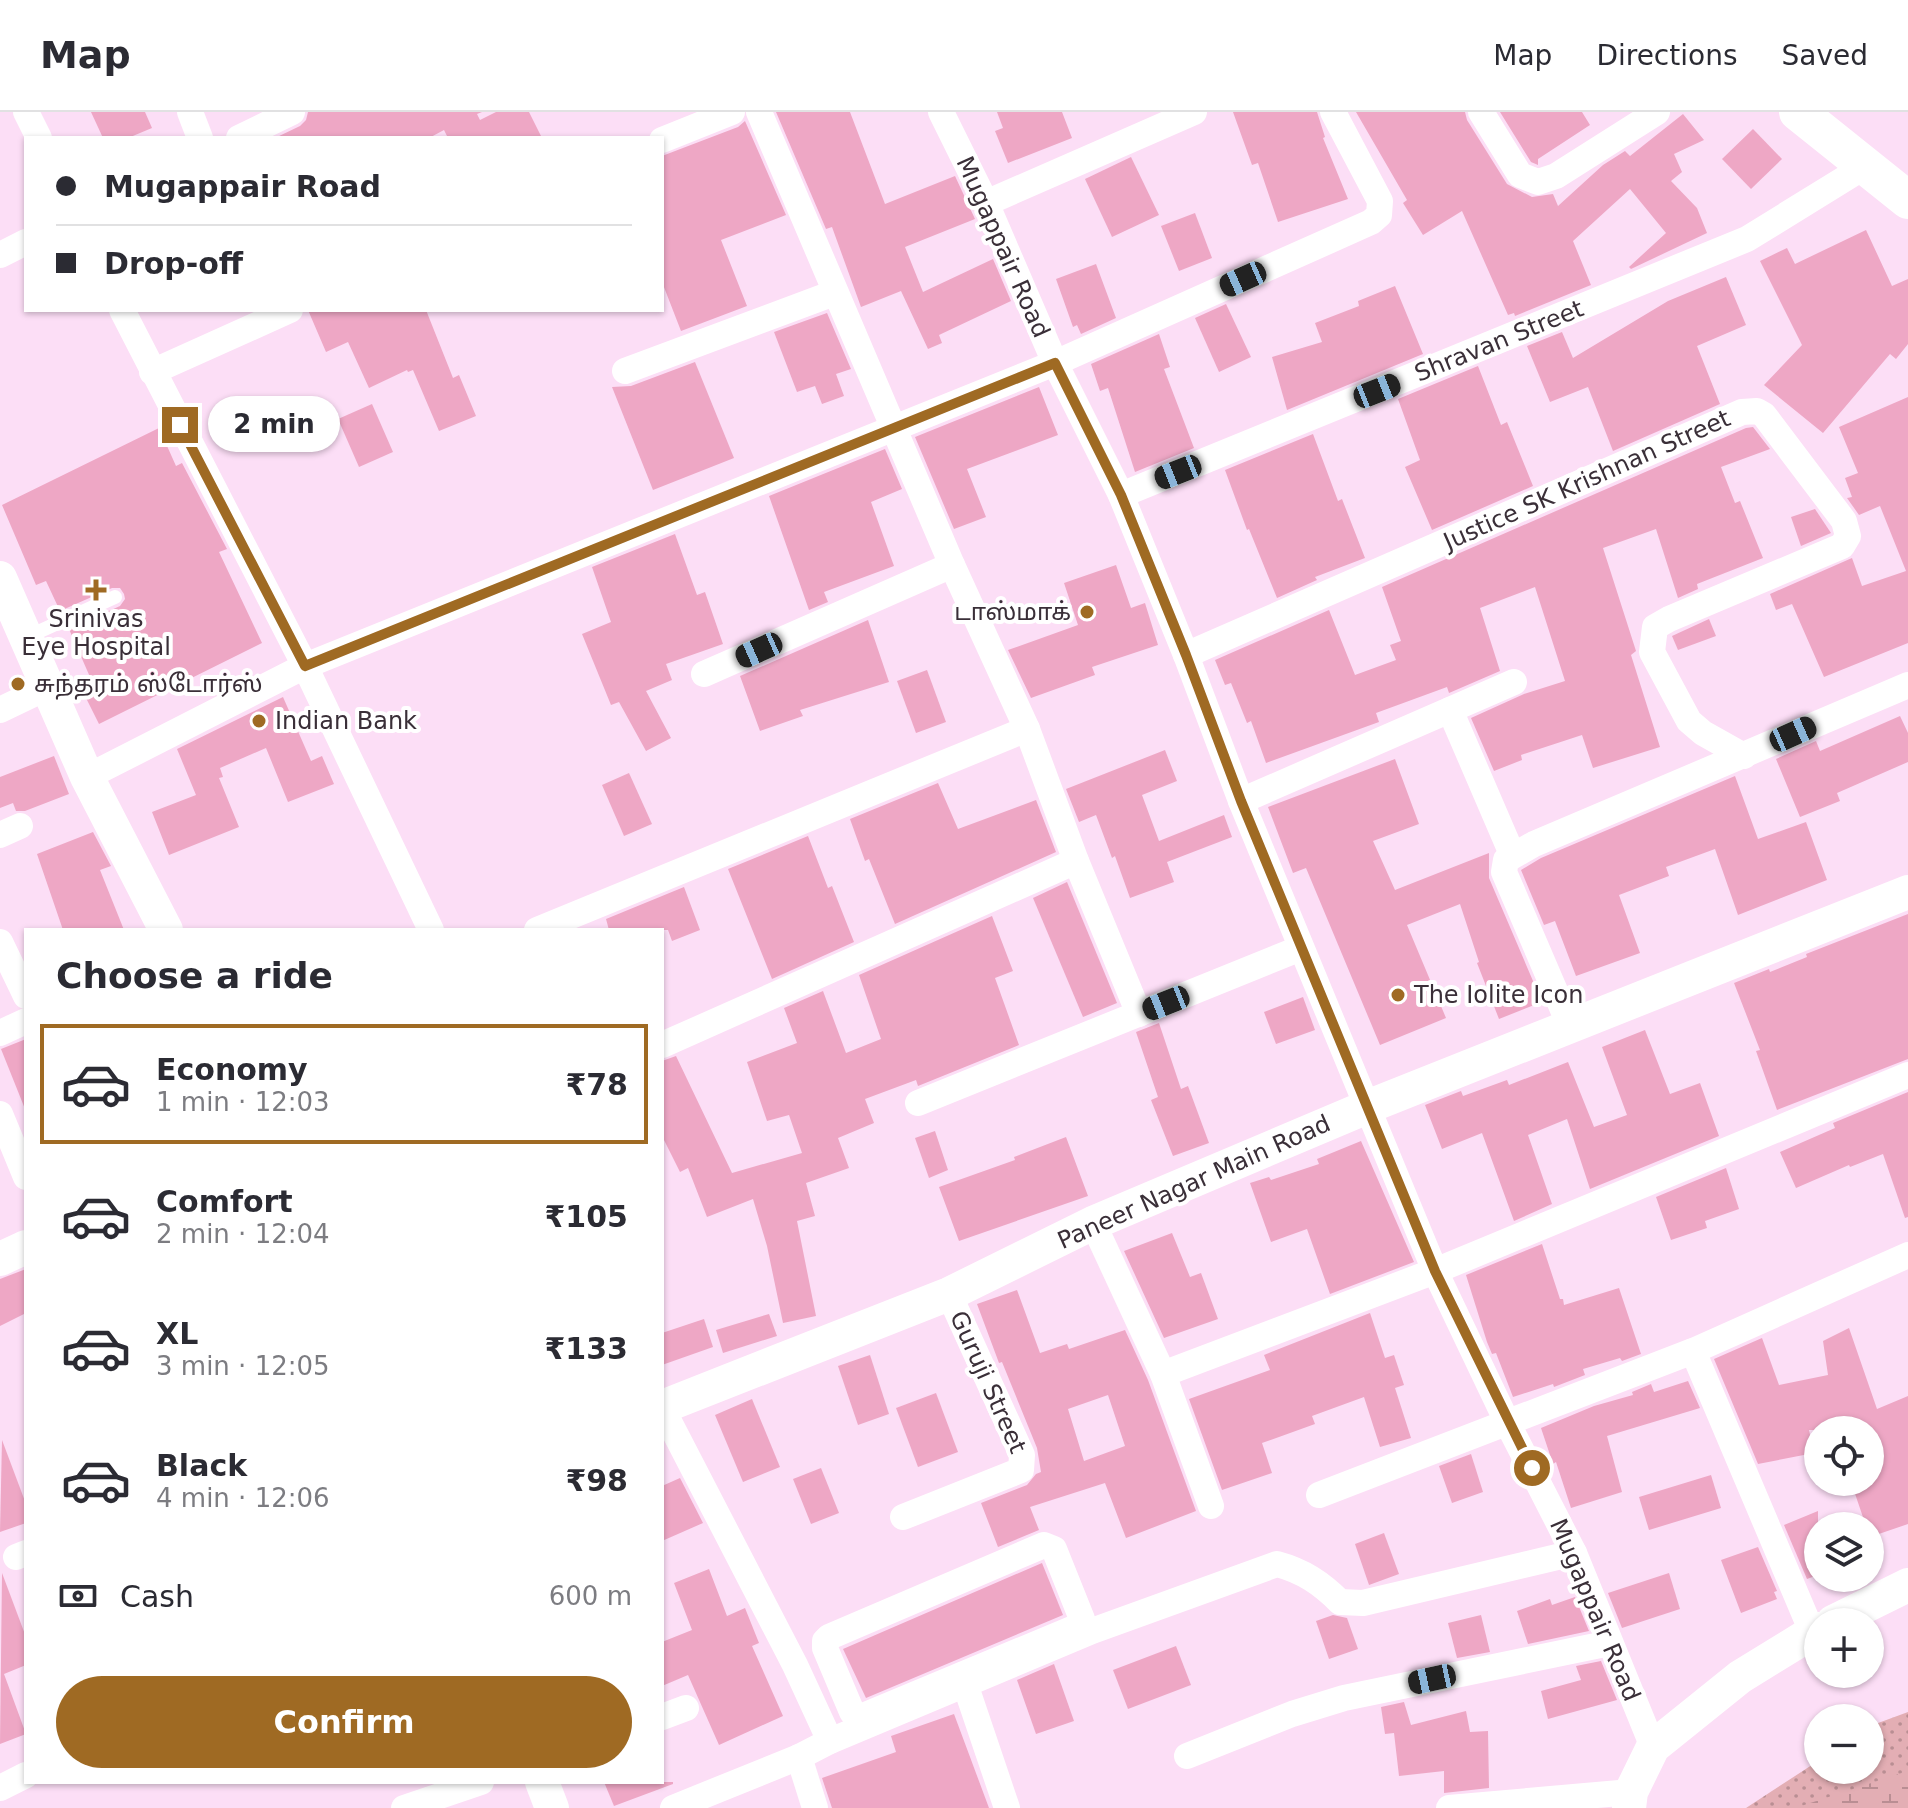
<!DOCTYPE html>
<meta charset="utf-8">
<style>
body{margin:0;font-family:"DejaVu Sans","Noto Sans Tamil",sans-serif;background:#f7f7f7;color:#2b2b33;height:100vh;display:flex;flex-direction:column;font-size:30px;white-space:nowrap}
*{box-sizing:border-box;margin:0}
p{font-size:26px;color:#7c7c81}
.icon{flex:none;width:44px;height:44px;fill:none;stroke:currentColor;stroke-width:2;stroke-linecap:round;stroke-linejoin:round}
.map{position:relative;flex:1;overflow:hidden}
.details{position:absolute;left:24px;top:816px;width:640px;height:856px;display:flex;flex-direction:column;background:#fff;border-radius:0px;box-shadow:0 2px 6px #0004}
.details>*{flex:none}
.hud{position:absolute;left:24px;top:24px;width:640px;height:176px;border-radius:0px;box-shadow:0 2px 6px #0004;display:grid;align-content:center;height:176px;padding:0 32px;background:#fff}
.tools{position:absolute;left:1804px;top:1304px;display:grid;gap:16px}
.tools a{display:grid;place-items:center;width:80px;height:80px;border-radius:50%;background:#fff;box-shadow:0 2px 6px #0004;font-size:40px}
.end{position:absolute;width:36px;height:36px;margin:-18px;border:10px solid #9f6a23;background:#fff;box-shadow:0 0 0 4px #fff}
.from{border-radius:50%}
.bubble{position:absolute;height:56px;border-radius:28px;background:#fff;box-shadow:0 2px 6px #0004;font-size:26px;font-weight:700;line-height:56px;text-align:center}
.car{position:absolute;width:24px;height:48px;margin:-24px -12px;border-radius:10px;box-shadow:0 0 6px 2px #0007;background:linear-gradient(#222 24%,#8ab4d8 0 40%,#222 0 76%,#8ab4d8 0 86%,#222 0)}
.hud b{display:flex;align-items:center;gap:28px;height:76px;font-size:30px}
.hud b+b{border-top:2px solid #e1e1e2}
.hud i{width:20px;height:20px;background:#2b2b33}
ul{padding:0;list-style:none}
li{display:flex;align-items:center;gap:24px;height:120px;margin:0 16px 12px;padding:0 16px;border:4px solid transparent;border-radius:0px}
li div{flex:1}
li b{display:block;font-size:30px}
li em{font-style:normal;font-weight:700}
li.on{border-color:#9f6a23}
li>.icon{width:72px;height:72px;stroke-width:1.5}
h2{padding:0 32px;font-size:36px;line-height:96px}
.pay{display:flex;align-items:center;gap:20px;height:88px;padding:0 32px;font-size:30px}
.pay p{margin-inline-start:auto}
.button{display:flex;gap:16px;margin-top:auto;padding:16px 32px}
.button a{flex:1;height:92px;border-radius:48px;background:#9f6a23;color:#fff;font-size:32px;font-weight:700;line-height:92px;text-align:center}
header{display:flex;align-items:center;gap:48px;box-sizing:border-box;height:112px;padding:0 40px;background:#fff;border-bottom:2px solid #e1e1e2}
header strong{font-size:38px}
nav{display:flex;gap:44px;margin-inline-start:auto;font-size:28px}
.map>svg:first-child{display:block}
.grass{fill:url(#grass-dots)}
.wetland{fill:url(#wetland-marsh)}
.building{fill:#eea7c5;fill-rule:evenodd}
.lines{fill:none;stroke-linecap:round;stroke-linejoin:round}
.service{stroke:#fff;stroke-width:14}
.minor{stroke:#fff;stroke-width:26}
.tertiary{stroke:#fff;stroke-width:34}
.secondary{stroke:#fff;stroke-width:38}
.route{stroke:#9f6a23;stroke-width:10}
.poi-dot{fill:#9f6a23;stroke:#fff;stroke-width:3}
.labels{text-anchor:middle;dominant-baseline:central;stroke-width:8;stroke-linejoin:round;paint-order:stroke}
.street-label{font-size:24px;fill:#3a2f38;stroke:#fff}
.poi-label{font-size:24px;fill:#3a2f38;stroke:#fff;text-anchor:start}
</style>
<header>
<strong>Map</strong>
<nav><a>Map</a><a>Directions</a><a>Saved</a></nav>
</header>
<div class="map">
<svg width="1908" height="1696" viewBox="0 0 1908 1696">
<defs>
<pattern id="grass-dots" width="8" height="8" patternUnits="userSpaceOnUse" patternTransform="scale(2)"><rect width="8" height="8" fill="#e3aeb4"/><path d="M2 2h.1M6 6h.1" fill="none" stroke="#b98e93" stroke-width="1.8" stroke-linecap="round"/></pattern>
<pattern id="wetland-marsh" width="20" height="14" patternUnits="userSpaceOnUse" patternTransform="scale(2)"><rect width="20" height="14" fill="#e3aeb4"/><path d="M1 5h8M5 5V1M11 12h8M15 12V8" fill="none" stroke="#b98e93"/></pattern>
</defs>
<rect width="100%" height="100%" fill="#fcdef6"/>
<polygon class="grass" points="1908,1600 1908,1696 1746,1696 1818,1649 1818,1658 1870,1658 1870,1614"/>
<polygon class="wetland" points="1908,1659 1908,1696 1795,1696"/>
<g class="building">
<polygon points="91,0 145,0 152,16 128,26 103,26"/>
<polygon points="308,0 482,0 477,2 480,8 496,0 529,0 542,26 442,26 447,24 444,18 429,26 275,26 300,14 306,8"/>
<polygon points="776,0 850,0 885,92 955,64 975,107 905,135 923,180 993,147 1011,189 939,223 942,231 928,237 901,179 861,195 832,115 826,117"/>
<polygon points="997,0 1062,0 1072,26 1008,51 995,19 1003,16"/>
<polygon points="1233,0 1317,0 1325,25 1323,26 1348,87 1278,110 1258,51 1252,53"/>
<polygon points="1356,0 1465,0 1467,8 1507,72 1532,85 1553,82 1558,94 1603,53 1625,39 1630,44 1683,2 1704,28 1674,42 1682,60 1671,69 1697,96 1707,121 1631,157 1629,155 1666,121 1630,77 1573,129 1591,173 1515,204 1514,201 1508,203 1462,99 1423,123 1403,91 1407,88"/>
<polygon points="1500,0 1582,0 1590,13 1538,47 1538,53 1531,50"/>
<polygon points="745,9 786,103 721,128 747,194 681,219 662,170 662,44 738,15"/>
<polygon points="1753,17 1782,47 1751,77 1722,47"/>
<polygon points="1131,45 1159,103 1112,125 1085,67"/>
<polygon points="1195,101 1212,146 1179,159 1161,114"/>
<polygon points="1866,118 1892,174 1908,167 1908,232 1896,247 1890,242 1823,321 1764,273 1802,233 1760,149 1787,136 1795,152"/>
<polygon points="1096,152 1116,206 1081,222 1077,213 1073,215 1056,167"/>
<polygon points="1726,165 1746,213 1697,234 1720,292 1613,339 1588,275 1550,290 1527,234 1562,220 1573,246 1668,189"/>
<polygon points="1395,174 1423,242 1287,298 1272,245 1322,230 1315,211 1359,194 1358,189"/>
<polygon points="1226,192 1251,245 1219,260 1195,206"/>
<polygon points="308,198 426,198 453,266 459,263 476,304 439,319 413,258 408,260 407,258 369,276 348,230 326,240"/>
<polygon points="827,201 851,257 836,262 844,284 822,292 815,274 797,280 774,220"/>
<polygon points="1159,222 1170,255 1164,257 1194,336 1135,360 1108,276 1100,279 1091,252"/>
<polygon points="695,250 734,346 653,378 612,275 631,274"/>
<polygon points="1478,254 1501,313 1507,310 1533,374 1432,418 1405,355 1420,348 1398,287"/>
<polygon points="1039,275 1058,323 967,357 986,405 954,417 915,325"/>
<polygon points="1908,285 1908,531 1824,565 1792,492 1776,498 1770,482 1852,446 1862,474 1906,459 1880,394 1859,403 1847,386 1852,385 1845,366 1858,361 1839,315"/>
<polygon points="372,292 393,340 359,355 338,307"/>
<polygon points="1753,315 1770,337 1721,355 1735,391 1740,389 1763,446 1697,472 1698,477 1678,486 1656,417 1603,436 1636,539 1631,543 1660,635 1593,656 1582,623 1521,643 1522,648 1494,659 1471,606 1524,582 1565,569 1535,475 1480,496 1500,559 1449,581 1447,575 1376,601 1379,610 1266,651 1251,609 1247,611 1231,571 1225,573 1215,548 1329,498 1355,563 1396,548 1390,533 1401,529 1382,475 1746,316"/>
<polygon points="159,316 176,354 182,351 227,437 219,440 262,531 99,612 78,570 90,565 69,517 120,494 125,487 124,482 120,476 112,476 60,499 46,469 36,473 2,393"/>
<polygon points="1313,322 1338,389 1342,387 1365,446 1315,465 1317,468 1277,486 1249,417 1247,418 1225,358"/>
<polygon points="885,337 902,377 871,390 894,454 824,480 828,490 809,498 769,384"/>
<polygon points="1815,397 1831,421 1801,434 1791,405"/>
<polygon points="675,422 697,483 705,480 723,532 666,552 672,568 646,579 671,626 646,639 619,590 611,593 582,522 611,510 592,455"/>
<polygon points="1116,453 1131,496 1145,491 1158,533 1092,555 1095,563 1031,586 1008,538 1078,513 1064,471"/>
<polygon points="1709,507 1716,524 1678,538 1672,524"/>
<polygon points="868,508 889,570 800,598 803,604 760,619 740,564"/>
<polygon points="927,558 946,610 916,621 897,569"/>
<polygon points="283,585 311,649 322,644 334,672 288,690 266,636 220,656 223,665 219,666 239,715 169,743 152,700 196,683 177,637"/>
<polygon points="1900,604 1908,621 1908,650 1837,681 1840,689 1800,705 1776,647 1816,629 1820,639"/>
<polygon points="1165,638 1177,669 1142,683 1159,729 1224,703 1232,725 1167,750 1174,770 1130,786 1115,744 1112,746 1096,703 1079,710 1066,677"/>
<polygon points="54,644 69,682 25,699 16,699 13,691 0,696 0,665"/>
<polygon points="1395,647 1419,712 1373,729 1395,778 1489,741 1489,766 1542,890 1499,907 1477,851 1479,850 1460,792 1407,813 1446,906 1380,933 1306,756 1293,761 1268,695"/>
<polygon points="629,661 652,712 624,724 602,673"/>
<polygon points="1735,664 1758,727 1806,710 1827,768 1738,803 1715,737 1666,755 1669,764 1619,783 1640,841 1576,864 1555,809 1544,813 1521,758 1541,746"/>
<polygon points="938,671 958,717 1036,688 1056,740 895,812 869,747 865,749 850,707"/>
<polygon points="93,720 111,754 100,758 124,818 63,818 37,742"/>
<polygon points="808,724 828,776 832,774 854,830 772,867 728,757"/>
<polygon points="1067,770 1117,891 1083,905 1033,786"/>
<polygon points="684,775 700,818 672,829 668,818 609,818 606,807"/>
<polygon points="1908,802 1908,947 1777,998 1756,939 1760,938 1734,871 1769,857 1770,860 1807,845 1806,842"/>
<polygon points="992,804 1013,859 995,866 1019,933 918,974 916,968 865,987 874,1011 838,1026 849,1056 806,1071 815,1104 797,1109 816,1204 783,1211 767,1134 753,1087 707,1105 688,1056 680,1060 662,1024 662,949 676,944 732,1061 802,1041 789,1003 767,1009 747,950 797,931 784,896 823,879 846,941 881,927 859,863"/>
<polygon points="1303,885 1315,918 1276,932 1264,900"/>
<polygon points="1159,911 1181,977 1188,974 1209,1031 1173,1044 1151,988 1158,985 1136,920"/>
<polygon points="1645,918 1670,982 1700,971 1719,1024 1590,1077 1567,1007 1528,1023 1552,1092 1514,1109 1482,1021 1442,1037 1425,993 1461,979 1463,984 1507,968 1509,973 1568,950 1594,1015 1627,1003 1602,935"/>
<polygon points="26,927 26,996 25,997 1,937"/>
<polygon points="1908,980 1908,1105 1905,1106 1883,1042 1850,1055 1849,1053 1796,1076 1780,1040 1835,1016 1833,1011"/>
<polygon points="935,1019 948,1058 929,1066 915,1026"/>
<polygon points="1066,1025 1088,1084 959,1129 939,1075 1015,1048 1014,1045"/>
<polygon points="1361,1029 1414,1150 1330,1182 1307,1117 1271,1130 1250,1071 1269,1065 1271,1068 1319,1052 1317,1047"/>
<polygon points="1726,1056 1739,1097 1705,1109 1707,1116 1671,1128 1656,1085"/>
<polygon points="1172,1121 1190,1165 1201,1161 1218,1207 1164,1226 1124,1139"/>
<polygon points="1542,1132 1560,1187 1563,1187 1564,1193 1619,1176 1641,1242 1622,1249 1620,1246 1583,1257 1585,1263 1554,1275 1553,1272 1513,1285 1496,1241 1492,1242 1487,1230 1466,1163"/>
<polygon points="26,1157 26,1201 0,1214 0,1167"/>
<path d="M1017 1178 1040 1241 1067 1232 1069 1237 1125 1218 1148 1268 1196 1399 1126 1426 1105 1371 1030 1395 1039 1418 998 1435 981 1391 1027 1373 1036 1362 1041 1360 1037 1336 1002 1250 999 1251 977 1192ZM1108 1283 1125 1334 1084 1349 1068 1297Z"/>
<polygon points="1370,1201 1385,1246 1394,1243 1404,1273 1395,1276 1411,1326 1380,1335 1364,1285 1312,1304 1315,1312 1262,1331 1272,1361 1222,1378 1189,1287 1270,1258 1264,1243"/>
<polygon points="769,1202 777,1224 723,1241 716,1218"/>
<polygon points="704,1207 713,1235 662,1253 662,1221"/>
<polygon points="1849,1216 1877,1297 1908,1284 1908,1412 1870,1425 1870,1414 1866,1414 1851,1370 1870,1370 1870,1318 1809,1318 1814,1341 1758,1352 1714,1247 1762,1226 1779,1273 1828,1263 1823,1229"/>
<polygon points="870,1243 889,1302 858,1313 838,1254"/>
<polygon points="1688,1269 1700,1296 1607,1324 1622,1380 1571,1396 1556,1350 1553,1352 1541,1316 1594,1294 1633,1283 1632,1280 1651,1272 1654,1280"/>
<polygon points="936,1281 958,1340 918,1355 896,1296"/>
<polygon points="752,1287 780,1355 743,1370 715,1303"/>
<polygon points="2,1328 26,1392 26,1411 0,1420"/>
<polygon points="1471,1342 1483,1380 1452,1391 1439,1354"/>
<polygon points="821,1356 839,1401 811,1412 793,1367"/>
<polygon points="1711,1363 1721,1396 1649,1418 1639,1385"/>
<polygon points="680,1366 703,1411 662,1429 662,1374"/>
<polygon points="1818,1399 1818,1463 1807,1467 1784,1413"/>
<polygon points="1384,1421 1399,1462 1369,1473 1355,1432"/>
<polygon points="1758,1435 1777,1479 1774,1480 1777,1487 1741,1501 1721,1448"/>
<polygon points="1042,1451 1063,1503 866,1586 843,1537"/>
<polygon points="709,1457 727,1504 745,1496 759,1531 752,1534 783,1604 719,1633 688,1563 662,1574 662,1530 692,1518 674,1471"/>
<polygon points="2,1461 26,1525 26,1553 4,1562 26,1622 0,1632"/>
<polygon points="1669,1461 1680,1497 1622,1516 1608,1481"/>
<polygon points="1575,1485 1589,1519 1528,1532 1517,1499 1550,1487 1552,1493"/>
<polygon points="1333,1503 1347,1506 1358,1537 1329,1547 1316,1509"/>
<polygon points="1481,1503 1490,1540 1457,1546 1448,1511"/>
<polygon points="1176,1534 1191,1573 1128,1597 1113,1558"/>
<polygon points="1601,1549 1617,1588 1548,1607 1541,1579 1581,1568 1576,1554"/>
<polygon points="1054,1552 1074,1609 1036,1622 1017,1568"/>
<polygon points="1404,1590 1411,1613 1466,1599 1470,1620 1488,1619 1489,1676 1444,1681 1444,1659 1399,1664 1394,1621 1385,1622 1381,1595"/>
<polygon points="954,1602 989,1696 832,1696 822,1666 896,1640 891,1624"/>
<polygon points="604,1670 673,1670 673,1672 614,1694"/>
</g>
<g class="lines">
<polyline class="service" points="27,525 115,485"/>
<g class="minor">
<polyline points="26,0 39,26"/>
<polyline points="190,0 200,26"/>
<polyline points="759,0 952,453 1027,617 1076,749 1139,902"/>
<polyline points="941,0 986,91 1055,251 1121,383 1186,543 1241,689 1435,1159 1508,1312 1574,1441 1653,1635"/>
<polyline points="1481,0 1520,63 1538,70 1556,64 1657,0"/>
<polyline points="239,26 292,0"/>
<polyline points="662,28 732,0"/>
<polyline points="986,91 1194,0"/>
<polyline points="0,143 26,130"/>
<polyline points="122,198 305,554 431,818"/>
<polyline points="625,259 834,181"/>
<polyline points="152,260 290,198"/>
<polyline points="1121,383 1747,127 1867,53"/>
<polyline points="1186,543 1742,300 1757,299 1764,303 1844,409 1848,424 1842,434 1669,507 1655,515 1652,540 1689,609 1703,621 1744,644"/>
<polyline points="704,562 952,453"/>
<polyline points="0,598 50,574"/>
<polyline points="1450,598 1512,742"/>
<polyline points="87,665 305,554 1055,251 1371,110 1379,103 1380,89 1333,0"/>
<polyline points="1241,689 1514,570"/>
<polyline points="0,723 20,714"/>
<polyline points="537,818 1027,617"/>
<polyline points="0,830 26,884"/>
<polyline points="1570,914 1504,760 1506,748 1534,732 1908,573"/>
<polyline points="0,921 26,909"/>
<polyline points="662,933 1076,749"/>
<polyline points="918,991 1301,836"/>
<polyline points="0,1002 26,1065"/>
<polyline points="1093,1111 1163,1262"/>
<polyline points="1693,1239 1812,1520"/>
<polyline points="662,1296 795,1553 830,1629"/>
<polyline points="1319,1383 1693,1239 1908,1143"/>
<polyline points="1211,1394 1163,1262 1435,1159 1908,963"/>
<polyline points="903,1405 1021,1358 1022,1343 949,1182"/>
<polygon points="1044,1433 1054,1437 1082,1507 1079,1514 863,1604 856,1604 852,1600 825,1536 825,1529 829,1525"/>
<polyline points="16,1445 26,1441"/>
<polyline points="962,1563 1007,1696"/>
<polyline points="662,1605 686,1596"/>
<polyline points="1187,1644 1292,1602 1344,1586 1610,1531"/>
<polyline points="799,1645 815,1696"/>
<polyline points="0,1676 26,1663"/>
<polyline points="404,1696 481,1670"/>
<path d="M673 1696 799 1645 830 1629 1092 1519 1277 1452C1303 1459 1321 1471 1340 1490L1363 1491 1574 1441"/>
<polyline points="1449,1696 1631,1680"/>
</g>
<g class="tertiary">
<polyline points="0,466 87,665 166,818"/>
<polyline points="0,1147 26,1135"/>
<polyline points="662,1295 949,1182 1093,1111 1367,995 1908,780"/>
<polyline points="1833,1510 1908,1473"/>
<polyline points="542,1670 552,1696"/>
<polyline points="1629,1696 1631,1680 1653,1635 1740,1565 1818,1517"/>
</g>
<polyline class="secondary" points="1798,0 1908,88"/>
</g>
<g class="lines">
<polyline class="route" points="180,313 305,554 1055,251 1121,383 1186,543 1241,689 1435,1159 1532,1356"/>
</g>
<g class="poi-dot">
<path d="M92 466h8v8h8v8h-8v8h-8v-8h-8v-8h8z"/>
<circle cx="1087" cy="500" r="8"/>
<circle cx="18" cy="572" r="8"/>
<circle cx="259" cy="609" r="8"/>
<circle cx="1398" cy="883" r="8"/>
</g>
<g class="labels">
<g class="street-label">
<text transform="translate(1003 135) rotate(66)">Mugappair Road</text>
<text transform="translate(1499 229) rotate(-22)">Shravan Street</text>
<text transform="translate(1587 368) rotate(-24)">Justice SK Krishnan Street</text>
<text transform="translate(1194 1070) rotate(-24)">Paneer Nagar Main Road</text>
<text transform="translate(988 1270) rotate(66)">Guruji Street</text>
<text transform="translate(1595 1498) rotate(67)">Mugappair Road</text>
</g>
<g class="poi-label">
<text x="1071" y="500" text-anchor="end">டாஸ்மாக்</text>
<text x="96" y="507" text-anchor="middle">Srinivas<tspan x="96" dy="28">Eye Hospital</tspan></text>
<text x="34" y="572">சுந்தரம் ஸ்டோர்ஸ்</text>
<text x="275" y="609">Indian Bank</text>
<text x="1414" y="883">The Iolite Icon</text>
</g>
</g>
</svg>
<div class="tools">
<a><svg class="icon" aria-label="locate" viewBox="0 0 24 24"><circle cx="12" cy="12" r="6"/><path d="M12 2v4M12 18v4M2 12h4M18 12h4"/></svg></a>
<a><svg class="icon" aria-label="layers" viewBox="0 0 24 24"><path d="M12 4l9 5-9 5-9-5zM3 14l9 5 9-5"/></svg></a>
<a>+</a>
<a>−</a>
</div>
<i class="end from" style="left:1532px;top:1356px"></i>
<i class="end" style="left:180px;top:313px"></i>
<div class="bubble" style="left:208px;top:284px;width:132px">2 min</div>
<i class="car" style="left:1243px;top:167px;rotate:246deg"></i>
<i class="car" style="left:1377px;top:279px;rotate:68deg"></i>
<i class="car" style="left:1178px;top:360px;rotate:248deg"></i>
<i class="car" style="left:759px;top:538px;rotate:246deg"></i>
<i class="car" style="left:1793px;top:622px;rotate:66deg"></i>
<i class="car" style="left:1166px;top:891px;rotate:248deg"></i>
<i class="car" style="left:1432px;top:1567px;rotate:258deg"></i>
<div class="hud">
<b><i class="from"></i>Mugappair Road</b>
<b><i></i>Drop-off</b>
</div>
<section class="details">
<h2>Choose a ride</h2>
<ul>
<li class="on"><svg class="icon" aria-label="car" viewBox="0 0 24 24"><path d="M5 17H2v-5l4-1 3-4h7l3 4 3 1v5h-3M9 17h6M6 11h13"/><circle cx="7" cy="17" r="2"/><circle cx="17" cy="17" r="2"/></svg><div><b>Economy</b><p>1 min · 12:03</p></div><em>₹78</em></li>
<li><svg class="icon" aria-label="car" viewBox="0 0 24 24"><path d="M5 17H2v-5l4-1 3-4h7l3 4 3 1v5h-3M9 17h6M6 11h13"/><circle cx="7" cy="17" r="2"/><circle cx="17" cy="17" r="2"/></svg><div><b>Comfort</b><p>2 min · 12:04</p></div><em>₹105</em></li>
<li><svg class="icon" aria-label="car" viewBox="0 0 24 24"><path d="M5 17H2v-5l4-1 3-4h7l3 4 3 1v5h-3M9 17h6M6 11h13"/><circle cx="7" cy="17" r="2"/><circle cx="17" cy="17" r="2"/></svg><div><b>XL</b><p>3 min · 12:05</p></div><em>₹133</em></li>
<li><svg class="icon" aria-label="car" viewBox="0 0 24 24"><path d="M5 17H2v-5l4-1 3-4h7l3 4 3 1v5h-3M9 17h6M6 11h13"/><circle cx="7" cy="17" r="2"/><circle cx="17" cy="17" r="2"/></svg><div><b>Black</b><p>4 min · 12:06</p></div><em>₹98</em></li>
</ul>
<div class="pay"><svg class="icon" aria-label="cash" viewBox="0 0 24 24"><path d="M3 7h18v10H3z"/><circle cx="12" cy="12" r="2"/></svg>Cash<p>600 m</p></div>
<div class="button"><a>Confirm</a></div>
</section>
</div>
